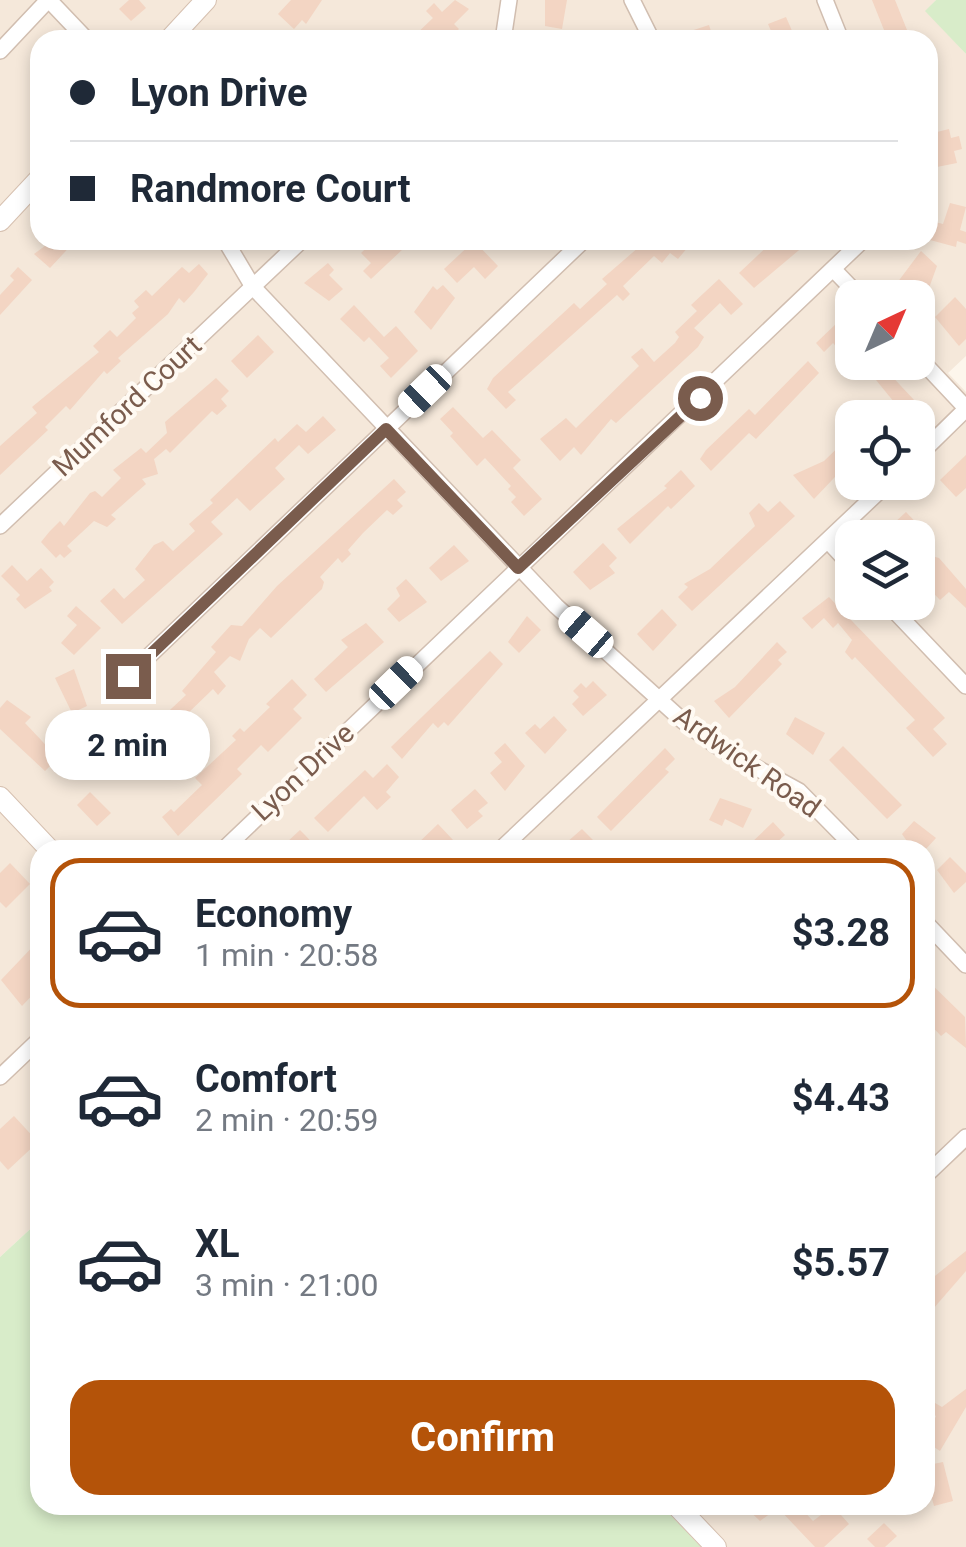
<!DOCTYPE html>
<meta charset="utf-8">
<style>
body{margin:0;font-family:Roboto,sans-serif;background:#f6f6f7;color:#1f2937;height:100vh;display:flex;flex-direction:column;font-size:38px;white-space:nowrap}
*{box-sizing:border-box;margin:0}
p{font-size:32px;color:#747a83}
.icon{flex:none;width:55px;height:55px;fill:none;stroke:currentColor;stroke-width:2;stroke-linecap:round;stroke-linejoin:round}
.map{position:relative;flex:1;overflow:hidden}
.drawer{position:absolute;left:30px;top:840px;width:905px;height:675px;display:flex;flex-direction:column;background:#fff;border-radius:30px;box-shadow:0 5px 15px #0003}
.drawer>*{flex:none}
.banner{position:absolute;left:30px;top:30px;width:908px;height:220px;border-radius:30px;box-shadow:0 5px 15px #0003;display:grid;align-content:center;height:220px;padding:0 40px;background:#fff}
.needle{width:65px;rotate:44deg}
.fabs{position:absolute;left:835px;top:280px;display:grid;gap:20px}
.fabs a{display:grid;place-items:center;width:100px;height:100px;border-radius:20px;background:#fff;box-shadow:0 5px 15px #0003;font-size:50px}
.end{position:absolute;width:45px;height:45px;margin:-22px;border:12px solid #7a5c4d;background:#fff;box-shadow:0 0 0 5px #fff}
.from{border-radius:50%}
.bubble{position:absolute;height:70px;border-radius:30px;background:#fff;box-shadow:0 5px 15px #0003;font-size:32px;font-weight:700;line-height:70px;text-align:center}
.car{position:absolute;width:30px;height:60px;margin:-30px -15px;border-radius:12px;box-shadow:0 0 8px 2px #0007;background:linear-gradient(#fff 24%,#345 0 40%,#fff 0 76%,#345 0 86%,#fff 0)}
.banner b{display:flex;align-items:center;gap:35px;height:95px;font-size:38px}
.banner b+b{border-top:2px solid #e0e1e3}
.banner i{width:25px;height:25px;background:#1f2937}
ul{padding:18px 0 0;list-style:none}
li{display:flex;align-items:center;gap:30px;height:150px;margin:0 20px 15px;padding:0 20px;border:5px solid transparent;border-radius:30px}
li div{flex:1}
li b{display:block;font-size:38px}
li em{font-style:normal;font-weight:700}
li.selected{border-color:#b45309}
li>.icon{width:90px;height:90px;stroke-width:1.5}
.cta{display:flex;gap:20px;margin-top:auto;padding:20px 40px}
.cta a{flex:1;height:115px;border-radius:30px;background:#b45309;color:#fff;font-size:40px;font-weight:700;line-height:115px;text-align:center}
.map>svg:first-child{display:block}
.residential{fill:#f5e8da;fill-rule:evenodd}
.green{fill:#d8ecc9}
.building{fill:#f3d5c3}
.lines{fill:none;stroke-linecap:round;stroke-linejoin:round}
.minor-casing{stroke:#d1beb0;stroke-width:18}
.secondary-casing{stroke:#d6c0b0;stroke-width:22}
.minor{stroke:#fff;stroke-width:15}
.secondary{stroke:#fff;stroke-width:20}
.route{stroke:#7a5c4d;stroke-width:12}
.labels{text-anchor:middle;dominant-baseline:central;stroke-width:8;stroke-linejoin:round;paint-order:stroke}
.street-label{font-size:28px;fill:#7a5c4d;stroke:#fffaf3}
</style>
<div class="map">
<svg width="966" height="1547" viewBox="0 0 966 1547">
<rect width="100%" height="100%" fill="#fdf6ec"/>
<path class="residential" d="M0 0H936L926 11 966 54V356L948 373 966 392V1547H715L675 1505H925V850H40V1220L0 1257ZM40 40H928V240H40ZM852 298H918V362H852ZM852 418H918V482H852ZM852 538H918V602H852Z"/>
<g class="green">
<polygon points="936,0 966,0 966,54 925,11"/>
<polygon points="40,1220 40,1505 661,1505 701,1547 0,1547 0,1257"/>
</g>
<g class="building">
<polygon points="129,0 139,0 146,8 131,21 119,9"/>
<polygon points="291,0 322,0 306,24 302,20 294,29 278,14"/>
<polygon points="455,0 469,9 454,24 459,29 447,40 410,40 433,18 426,11 434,3 442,12"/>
<polygon points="545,0 567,0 562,29 545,26"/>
<polygon points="872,0 895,0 911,40 888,40"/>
<polygon points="786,17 796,40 775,40 768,24"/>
<polygon points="709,25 714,40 669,40 669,38"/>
<polygon points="949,129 951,138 959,136 962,149 954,151 957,163 937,167 929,134"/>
<polygon points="950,203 966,207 960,230 966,232 966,244 957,241 956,247 930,240 935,222 943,224"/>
<polygon points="53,240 76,240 50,268 34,254"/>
<polygon points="375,240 394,240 403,249 371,279 363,271 371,263 361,253"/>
<polygon points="647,240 679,240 688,247 678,259 670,253 662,263 654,256 623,286 630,294 623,301 617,295 508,392 516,400 506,409 487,389 493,378 574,303 580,309 607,284 602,279"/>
<polygon points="774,240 811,240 754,288 739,273"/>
<polygon points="474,241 498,266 485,279 474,267 457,283 444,269"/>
<polygon points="921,251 937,266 929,288 917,289 912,295 897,283"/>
<polygon points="328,263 334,270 329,275 343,289 329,301 304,283"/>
<polygon points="199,264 208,274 194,292 184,303 179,298 168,314 118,358 121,361 107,374 104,371 70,410 66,406 45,427 48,430 0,475 0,446 37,413 32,407 99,352 93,346 110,330 117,337 136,318 132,313 139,307 134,301 146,290 152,296 182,267 189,273"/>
<polygon points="18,267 32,280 0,315 0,295 14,280 10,276"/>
<polygon points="719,279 743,304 731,315 720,303 694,328 704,337 698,347 616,423 611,419 581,455 574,447 560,461 540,439 566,418 576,428 639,366 631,357 642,348 654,362 675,343 679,337 675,332 697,311 691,305"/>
<polygon points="443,285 455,298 431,330 414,312 433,286 437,290"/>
<polygon points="955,297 966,309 966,339 959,346 935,317"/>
<polygon points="354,305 384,337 396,326 418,351 391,378 380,366 389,358 369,337 364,342 340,319"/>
<polygon points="838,322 852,338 852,364 833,343 824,352 816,343"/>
<polygon points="258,335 274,352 247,378 231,361"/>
<polygon points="808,361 819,373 756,439 749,433 711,471 700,459 706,450 749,409 755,415"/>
<polygon points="886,370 915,401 903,413 876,380"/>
<polygon points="216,378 229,391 221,399 227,406 217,415 212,411 170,453 166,449 154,459 158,474 142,479 146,484 111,515 116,519 107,527 94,521 67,546 72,551 64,558 60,554 56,558 41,542 50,531 60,521 64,526 90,493 95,491 102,497 121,478 113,470 141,448 146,453 167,433 165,422"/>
<polygon points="453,407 483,438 492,430 521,460 513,468 542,499 524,516 511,502 516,497 508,489 511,486 485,458 477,466 450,436 453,433 440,419"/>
<polygon points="323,416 336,430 308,454 299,445 275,468 285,479 250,511 237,498 211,522 223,534 122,624 100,601 114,588 124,599 145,580 135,569 154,545 163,541 173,551 195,531 189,524 213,503 210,500 275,438 278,442 297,424 306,432"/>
<polygon points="852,434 852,459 814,499 793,475 824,461"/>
<polygon points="966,455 966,488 956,497 940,480"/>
<polygon points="681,470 695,486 671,509 668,506 630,544 617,529 667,488 664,486"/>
<polygon points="394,479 406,492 397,500 403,506 393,515 387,510 363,533 348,550 351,554 342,563 338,558 320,577 324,582 322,589 271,638 260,628 249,639 240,661 230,656 214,672 226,686 218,695 213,689 184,717 191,725 155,753 142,736 186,695 182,691 216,652 211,647 231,625 242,626 277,586"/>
<polygon points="780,501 795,516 692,611 678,597 688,587 684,584 710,569 755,526 749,513 759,503 768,512"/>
<polygon points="906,512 923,530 916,538 878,538"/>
<polygon points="603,543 617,558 609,566 615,573 590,590 573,572"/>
<polygon points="454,545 469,561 441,581 429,568"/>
<polygon points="932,556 939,558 966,589 966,608 949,592 940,600 918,577 918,570"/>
<polygon points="12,565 27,581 41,568 54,582 49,587 52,591 25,609 16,599 20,595 1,576"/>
<polygon points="406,579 427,602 399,622 387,609 400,596 396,588"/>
<polygon points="829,597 945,718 933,729 947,744 933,757 906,728 915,720 855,657 852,660 845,652 852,640 838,623 833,628 824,618 812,629 802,618"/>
<polygon points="76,606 101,628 74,655 61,643 77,625 67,616"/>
<polygon points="662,609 677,625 653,651 637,634"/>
<polygon points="527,616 541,630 519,653 508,642"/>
<polygon points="366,623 384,642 326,692 314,679 348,647 341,640"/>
<polygon points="777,642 787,652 778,660 782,664 729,718 714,701 735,687"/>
<polygon points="490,651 503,664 448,726 444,722 438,728 433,723 402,759 391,747"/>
<polygon points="74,669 87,706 72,713 55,678"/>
<polygon points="292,679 307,695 293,709 302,718 268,752 261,745 237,769 242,774 178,836 162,817 171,809 174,812 202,785 195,778 236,740 232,736 240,728 244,732 270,707 266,704"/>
<polygon points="593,681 607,695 583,716 572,704 579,697 573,691 581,683 586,688"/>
<polygon points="7,700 31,717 25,723 58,758 45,771 0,729 0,708"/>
<polygon points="98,714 118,731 122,726 132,734 115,757 87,728"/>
<polygon points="554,716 567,730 545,754 525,733 535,724 540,729"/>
<polygon points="795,717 825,733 813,755 786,734"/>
<polygon points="505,743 525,766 505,791 490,773 502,762 494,753"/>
<polygon points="843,746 902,805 887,819 829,760"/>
<polygon points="665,748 675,759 665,769 669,772 611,831 597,817"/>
<polygon points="387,764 399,777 386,792 391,797 377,810 364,796 328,832 314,818 365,770 373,778"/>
<polygon points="475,789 488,803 478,811 483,816 467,829 451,810"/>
<polygon points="90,792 111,813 97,826 77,805"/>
<polygon points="720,798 752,809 743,828 725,819 722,826 709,820"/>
<polygon points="914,821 936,838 925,850 913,850 902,834"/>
<polygon points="773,822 785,835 775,844 781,850 754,850 749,845"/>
<polygon points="438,824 453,840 442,850 411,850"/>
<polygon points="582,829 595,842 587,850 558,850"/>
<polygon points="300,830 304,834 319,850 290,850 285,844"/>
<polygon points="950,857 966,873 966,882 954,893 937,870"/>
<polygon points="10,863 30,884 6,908 0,902 0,873"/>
<polygon points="40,939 40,958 30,968 40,978 40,987 22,1006 1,980"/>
<polygon points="925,978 965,1017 966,1048 946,1032 941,1036 925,1019"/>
<polygon points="14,1116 38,1142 8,1170 0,1161 0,1129"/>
<polygon points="966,1251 966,1271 933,1309 925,1301 925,1284"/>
<polygon points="966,1389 966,1407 940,1451 925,1441 936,1416 930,1411 935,1403 942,1407"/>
<polygon points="943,1462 953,1501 934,1506 926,1477 931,1475 928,1465"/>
<polygon points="743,1505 798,1505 813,1521 833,1506 849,1524 824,1547 815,1547 778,1508 760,1521"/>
<polygon points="884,1523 897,1536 885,1547 875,1547 867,1539"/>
</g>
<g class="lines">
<g class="minor-casing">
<g id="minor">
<polyline points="49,0 87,40"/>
<polyline points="632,0 652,40"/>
<polyline points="825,0 841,40"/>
<polyline points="503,40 509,0"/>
<polyline points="0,51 48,0"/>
<polyline points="225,240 253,287 556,606 683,721 715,745 799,791 857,850"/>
<polyline points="835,271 861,298"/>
<polyline points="918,357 966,408"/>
<polyline points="918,456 966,409"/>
<polyline points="0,526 302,240"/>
<polyline points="828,541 852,567"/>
<polyline points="886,602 966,686"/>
<polyline points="128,676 584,240"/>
<polyline points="223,850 863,240"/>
<polyline points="500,850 889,482"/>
<polyline points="925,922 966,965"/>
<polyline points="0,1077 40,1039"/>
<polyline points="925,1176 966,1137"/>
</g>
</g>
<g class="secondary-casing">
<g id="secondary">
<polyline points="169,40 206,0"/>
<polyline points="0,221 40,178"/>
<polyline points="0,797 50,850"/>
<polyline points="676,1505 716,1547"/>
</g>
</g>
<use href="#minor" class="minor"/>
<use href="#secondary" class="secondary"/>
</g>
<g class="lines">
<polyline class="route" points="128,676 386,429 518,568 700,398"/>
</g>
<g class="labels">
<g class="street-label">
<text transform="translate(127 406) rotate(-43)">Mumford Court</text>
<text transform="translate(747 762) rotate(35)">Ardwick Road</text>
<text transform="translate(303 772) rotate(-43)">Lyon Drive</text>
</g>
</g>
</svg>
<div class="fabs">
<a><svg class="needle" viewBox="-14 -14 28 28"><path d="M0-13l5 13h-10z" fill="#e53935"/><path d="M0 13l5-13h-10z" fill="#747a83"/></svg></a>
<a><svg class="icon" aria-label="locate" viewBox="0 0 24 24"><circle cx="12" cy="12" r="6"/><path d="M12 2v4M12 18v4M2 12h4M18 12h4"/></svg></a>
<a><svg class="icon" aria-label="layers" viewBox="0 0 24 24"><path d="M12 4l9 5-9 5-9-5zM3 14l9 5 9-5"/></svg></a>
</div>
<i class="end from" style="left:700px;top:398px"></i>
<i class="end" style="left:128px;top:676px"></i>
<div class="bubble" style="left:45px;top:710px;width:165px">2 min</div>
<i class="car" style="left:425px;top:391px;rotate:226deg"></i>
<i class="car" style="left:586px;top:632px;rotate:311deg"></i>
<i class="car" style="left:396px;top:683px;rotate:46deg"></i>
<div class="banner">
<b><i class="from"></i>Lyon Drive</b>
<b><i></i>Randmore Court</b>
</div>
<section class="drawer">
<ul>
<li class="selected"><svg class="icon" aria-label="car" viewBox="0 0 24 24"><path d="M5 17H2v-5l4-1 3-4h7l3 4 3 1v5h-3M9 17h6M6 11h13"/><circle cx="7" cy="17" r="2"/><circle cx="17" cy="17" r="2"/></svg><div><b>Economy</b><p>1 min · 20:58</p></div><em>$3.28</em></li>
<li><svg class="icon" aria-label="car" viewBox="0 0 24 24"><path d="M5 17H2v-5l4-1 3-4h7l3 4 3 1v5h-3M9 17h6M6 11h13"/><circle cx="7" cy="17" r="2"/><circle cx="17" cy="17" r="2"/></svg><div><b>Comfort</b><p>2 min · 20:59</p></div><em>$4.43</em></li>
<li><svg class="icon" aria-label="car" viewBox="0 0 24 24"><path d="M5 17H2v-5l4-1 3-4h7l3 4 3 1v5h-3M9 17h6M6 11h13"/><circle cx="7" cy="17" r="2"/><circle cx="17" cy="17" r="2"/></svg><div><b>XL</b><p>3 min · 21:00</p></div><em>$5.57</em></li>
</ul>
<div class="cta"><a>Confirm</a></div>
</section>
</div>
